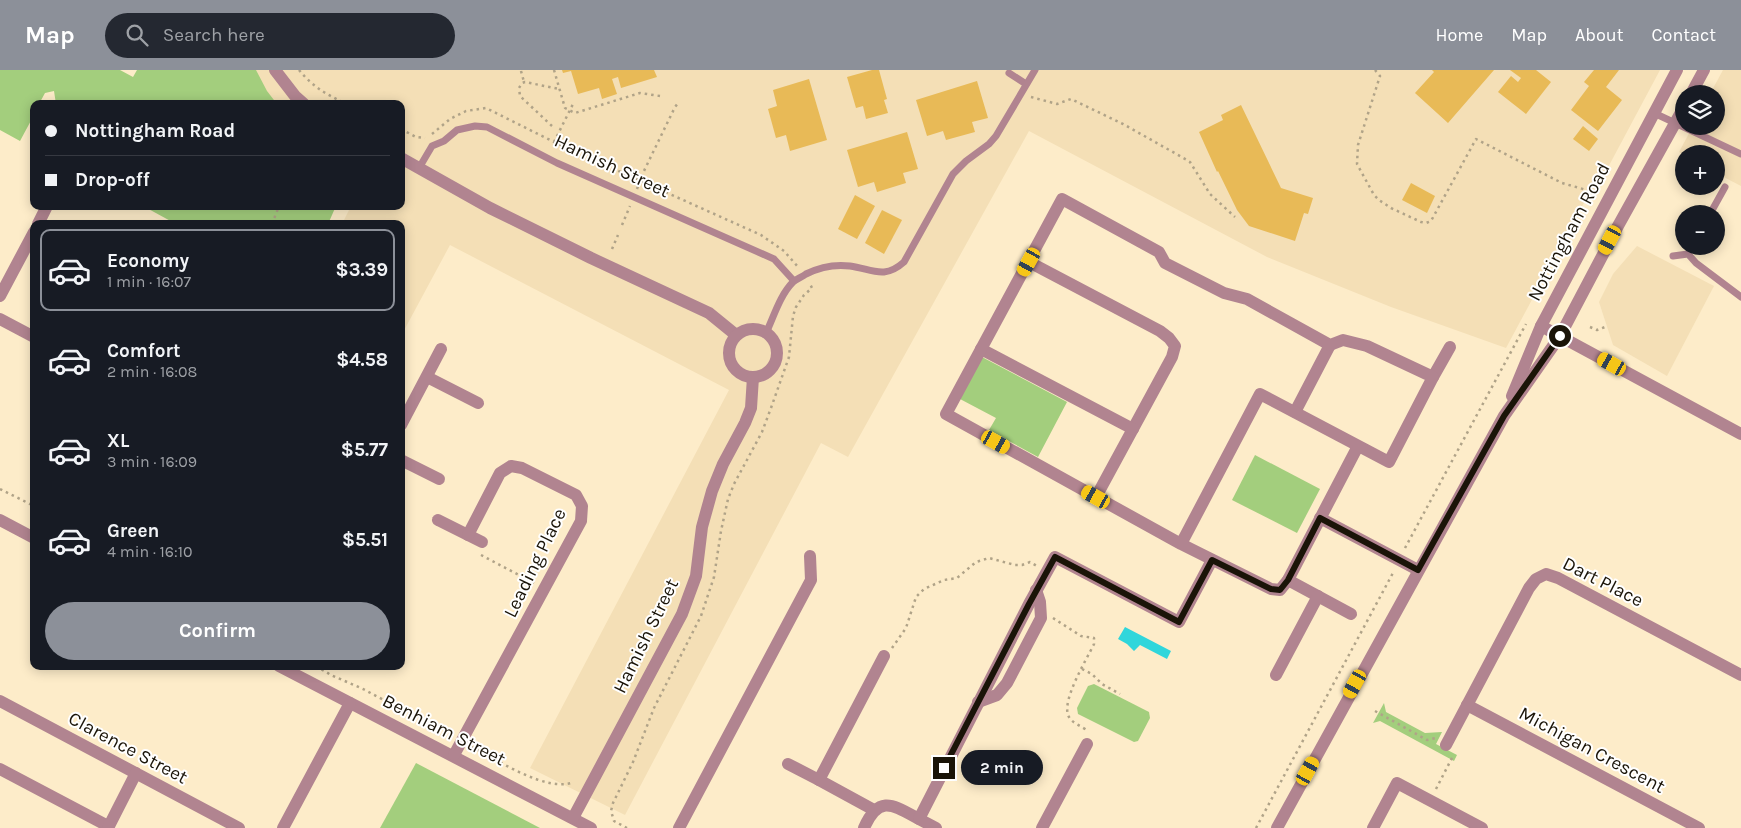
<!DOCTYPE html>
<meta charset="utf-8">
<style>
body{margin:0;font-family:Karla,sans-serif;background:#242831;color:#f1f3f6;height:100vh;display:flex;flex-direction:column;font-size:19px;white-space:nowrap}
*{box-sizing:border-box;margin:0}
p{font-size:16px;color:#9ea1a6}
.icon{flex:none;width:28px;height:28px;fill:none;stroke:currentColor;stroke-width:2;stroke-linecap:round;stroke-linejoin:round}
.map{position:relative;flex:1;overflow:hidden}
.panel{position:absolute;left:30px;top:150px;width:375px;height:450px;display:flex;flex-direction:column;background:#171b24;border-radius:10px;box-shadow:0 2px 12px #0003}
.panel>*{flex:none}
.hud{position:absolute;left:30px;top:30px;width:375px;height:110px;border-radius:10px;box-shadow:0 2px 12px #0003;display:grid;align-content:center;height:110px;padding:0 15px;background:#171b24}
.controls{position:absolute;left:1675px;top:15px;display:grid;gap:10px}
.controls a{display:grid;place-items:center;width:50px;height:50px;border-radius:50%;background:#171b24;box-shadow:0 2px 12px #0003;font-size:25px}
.end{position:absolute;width:22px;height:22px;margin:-11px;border:6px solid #1a1408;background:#fff;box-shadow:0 0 0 2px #fff}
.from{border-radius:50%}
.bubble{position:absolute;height:35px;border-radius:18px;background:#171b24;box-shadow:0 2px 12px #0003;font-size:16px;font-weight:700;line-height:35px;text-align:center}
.car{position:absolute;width:15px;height:30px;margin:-15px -8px;border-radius:6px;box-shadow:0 0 4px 1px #0007;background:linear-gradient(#f5c518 24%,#345 0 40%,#f5c518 0 76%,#345 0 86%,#f5c518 0)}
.hud b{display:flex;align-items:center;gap:18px;height:48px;font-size:19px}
.hud b+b{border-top:1px solid #363941}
.hud i{width:12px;height:12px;background:#f1f3f6}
ul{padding:9px 0 0;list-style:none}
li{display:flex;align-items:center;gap:15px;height:82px;margin:0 10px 8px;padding:0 5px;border:2px solid transparent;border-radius:10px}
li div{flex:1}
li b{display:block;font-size:19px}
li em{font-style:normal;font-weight:700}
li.active{border-color:#8c9099}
li>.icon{width:45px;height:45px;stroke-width:1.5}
.action{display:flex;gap:10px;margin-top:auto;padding:10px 15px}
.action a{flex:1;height:58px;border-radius:30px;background:#8c9099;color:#fff;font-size:20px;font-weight:700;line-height:58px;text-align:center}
header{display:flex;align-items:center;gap:30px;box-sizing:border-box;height:70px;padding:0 25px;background:#8c9099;color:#fff}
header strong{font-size:24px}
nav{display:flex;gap:28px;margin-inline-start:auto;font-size:18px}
.search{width:350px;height:45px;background:#242831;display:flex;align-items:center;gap:12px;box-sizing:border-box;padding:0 18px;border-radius:28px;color:#9ea1a6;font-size:19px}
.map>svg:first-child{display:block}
.built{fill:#f4dfb6}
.green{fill:#a3ce7d}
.water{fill:#30d6db}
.building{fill:#e8ba57}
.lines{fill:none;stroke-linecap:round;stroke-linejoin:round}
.path{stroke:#b0a388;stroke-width:2.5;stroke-dasharray:2.5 4;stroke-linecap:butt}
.service{stroke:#b18490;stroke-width:7}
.minor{stroke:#b18490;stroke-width:12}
.tertiary{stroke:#b18490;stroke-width:12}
.route{stroke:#1a1408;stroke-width:6}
.labels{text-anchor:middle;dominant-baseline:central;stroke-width:4;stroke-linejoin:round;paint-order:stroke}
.street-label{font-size:19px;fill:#1a1408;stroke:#fff}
</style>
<header>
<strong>Map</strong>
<div class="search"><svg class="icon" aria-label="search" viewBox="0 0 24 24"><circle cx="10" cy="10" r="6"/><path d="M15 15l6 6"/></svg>Search here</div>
<nav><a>Home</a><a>Map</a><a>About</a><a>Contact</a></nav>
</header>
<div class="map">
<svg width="1741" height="758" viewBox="0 0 1741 758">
<rect width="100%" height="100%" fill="#fdecc9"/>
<g class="built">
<polygon points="137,0 1660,0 1589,133 1585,131 1506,278 1391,237 1267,187 1029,61 848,387 821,373 625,745 530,698 729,320 450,175 401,266 401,154 342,154 351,136 401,136 401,34 184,34"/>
<polygon points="1723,0 1741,0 1741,116 1716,103 1716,84 1684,85 1679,82 1693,56 1716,56 1716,24 1710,24"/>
<polygon points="1637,176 1714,216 1667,306 1613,275 1599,232 1613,204"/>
</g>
<g class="green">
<polygon points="0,0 120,0 133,7 137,0 256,0 267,21 277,34 56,34 54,21 45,23 39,34 34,34 34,45 20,71 0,60"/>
<polygon points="143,136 336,136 328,154 176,154"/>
<polygon points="982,287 1067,332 1038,387 989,360 996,348 960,329"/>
<polygon points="1255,385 1320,419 1297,463 1232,430"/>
<polygon points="1094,614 1149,642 1150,648 1138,671 1134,672 1078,644 1077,638 1088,616"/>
<polygon points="1384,633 1386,642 1425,663 1442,662 1436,674 1457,685 1454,691 1380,651 1373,653"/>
<polygon points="416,693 540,758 380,758"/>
</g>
<polygon class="water" points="1125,557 1171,581 1167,589 1140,575 1134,581 1127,574 1118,569"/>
<g class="building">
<polygon points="562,0 654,0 657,7 621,18 618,7 612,9 617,24 602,29 599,18 578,24 571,1 563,3"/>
<polygon points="872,0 879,0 887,29 884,30 888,43 866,49 863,36 856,38 847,7"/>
<polygon points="1432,0 1494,0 1448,53 1415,23 1434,2"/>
<polygon points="1510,0 1536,0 1551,12 1526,44 1498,22 1511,6 1518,12 1521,8"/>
<polygon points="1594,0 1619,0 1606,17 1622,30 1598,61 1571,40 1589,16 1584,12"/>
<polygon points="809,9 827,70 790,81 786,65 776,68 768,39 777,36 773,20"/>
<polygon points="977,11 988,48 972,52 975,62 946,70 943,61 927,66 916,30"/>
<polygon points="1241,35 1281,118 1313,128 1308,144 1304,143 1295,171 1249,156 1237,140 1218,101 1217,102 1199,62 1223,50 1221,45"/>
<polygon points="1583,56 1598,69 1589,81 1573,69"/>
<polygon points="907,62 918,99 903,103 906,113 877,122 874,112 858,117 847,80"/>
<polygon points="1411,113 1435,126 1427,143 1402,130"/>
<polygon points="855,125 875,136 857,169 838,159"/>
<polygon points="882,140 902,150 884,184 865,173"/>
</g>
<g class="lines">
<g class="path">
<path d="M299 0C313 17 327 25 347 34"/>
<polyline points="554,0 565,38 575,43 640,23 660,26"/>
<polyline points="1375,0 1380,6 1358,75 1357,94 1374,125 1379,130 1391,138 1421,152 1426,153 1431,151 1476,69 1562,113 1597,123"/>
<polyline points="521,1 524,12"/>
<polyline points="1031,27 1057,34 1071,29 1123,54 1187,90 1190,92 1210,124 1235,147"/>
<polyline points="552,56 520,26 519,18 522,13 525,12 559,19"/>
<polyline points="401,59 416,67 425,68"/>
<polyline points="432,64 450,49 466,41 486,38 554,72 761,165 784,181 799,198"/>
<polyline points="554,72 574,32"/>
<polyline points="637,119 642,105 675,37 679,32"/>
<polyline points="272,154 279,136"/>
<polyline points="622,155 630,136"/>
<polyline points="612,179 618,165"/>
<polyline points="1590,257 1597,260 1605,257"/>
<polyline points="0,419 34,436"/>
<polyline points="1405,478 1526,254"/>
<polyline points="481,485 534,513"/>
<path d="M1053 548 1081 566 1094 568V574C1087 589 1060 632 1069 647 1072 653 1083 657 1088 661"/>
<polyline points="892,578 906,558 916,527 924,519 944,510 957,508 976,492 989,488 1015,495 1022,495 1030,492 1037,496"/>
<polyline points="316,596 331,605 363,619 450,665"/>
<polyline points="1082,599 1092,604 1102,614 1120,624"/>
<polyline points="1375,641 1427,670 1436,668"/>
<path d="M472 677C498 690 546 723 574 712"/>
<polyline points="1436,719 1453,686"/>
<polyline points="627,758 614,751 611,741 613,733 633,692 654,638 701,546 714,507 721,461 728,429 734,414 762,362 771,338 789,287 793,246 796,237 804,225 812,218 810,214"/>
<polyline points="1256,758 1394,501"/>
</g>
<g class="service">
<polyline points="1009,3 1026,14"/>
<polyline points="1654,43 1741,84"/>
<polyline points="419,98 432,76 444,71 457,60 475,56 487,57 557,93 774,189 794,211"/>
<polyline points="1710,144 1725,117"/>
<polyline points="1673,186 1688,184 1696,193 1741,227"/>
<path d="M766 263C774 246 780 225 793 212 796 209 802 207 806 204 820 197 834 194 850 196 872 199 884 210 904 192L953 104 966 91 989 74 996 66 1035 0"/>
</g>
<g class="minor">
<polyline points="275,0 295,26 304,34"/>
<polyline points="401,88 490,138 591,188 709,243 736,265"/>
<polyline points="38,154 47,136"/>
<polyline points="1029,192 1160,261 1169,268 1175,276 1172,287 1096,427"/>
<polyline points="0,226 34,162"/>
<polyline points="0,249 34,267"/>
<polyline points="1541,256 1741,364"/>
<circle cx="753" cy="283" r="24"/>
<polyline points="981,279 1133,359"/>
<polyline points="427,307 478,333"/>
<polyline points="1433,307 1450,277"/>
<polyline points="1295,342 1330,275"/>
<polyline points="401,355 441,279"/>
<polyline points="401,390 439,409"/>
<polyline points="1320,448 1418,500"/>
<polyline points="0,450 34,468"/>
<polyline points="438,450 482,472"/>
<polyline points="1181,474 946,344 1062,129 1159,182 1165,193 1224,223 1247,229 1330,275 1343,270 1367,276 1433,307 1389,392 1260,324 1181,474 1271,519 1280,520 1288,510 1358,376"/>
<polyline points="1288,510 1351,544"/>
<polyline points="279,596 591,758"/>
<polyline points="1276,605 1318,526"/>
<polyline points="0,631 239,758"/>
<polyline points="978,632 997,625 1007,613 1041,548 1040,532 1036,520"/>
<polyline points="1467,635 1699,758"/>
<polyline points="1446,675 1529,518 1536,509 1546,504 1558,508 1741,605"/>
<polyline points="454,685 581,451 582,436 576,425 522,398 511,396 500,403 468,465"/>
<polyline points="788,694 819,710"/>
<polyline points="0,699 108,756"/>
<polyline points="874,740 819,710 884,586"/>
<polyline points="573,748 682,544 696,506 702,457 712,421 723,394 745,353 751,338 753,307"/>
<polyline points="108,758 136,703"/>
<polyline points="283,758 350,633"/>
<polyline points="679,758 811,510 810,486"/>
<path d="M864 758C879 724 893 735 919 749"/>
<polyline points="936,758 919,749 1029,534 1055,487 1179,552 1212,490"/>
<polyline points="1042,758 1087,674"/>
<polyline points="1373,758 1397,713 1482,758"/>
</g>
<g class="tertiary">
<polyline points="1691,24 1704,0"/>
<polyline points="1512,326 1541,256 1677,0"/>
<polyline points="1277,758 1504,346 1560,266 1618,156 1684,37"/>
</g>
</g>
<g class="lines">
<polyline class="route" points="944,698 1029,534 1055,487 1179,552 1212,490 1271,519 1280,520 1288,510 1320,448 1418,500 1504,346 1560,266"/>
</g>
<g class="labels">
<g class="street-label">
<text transform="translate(612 96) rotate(25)">Hamish Street</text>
<text transform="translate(1569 162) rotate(-62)">Nottingham Road</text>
<text transform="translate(535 493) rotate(-64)">Leading Place</text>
<text transform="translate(1603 512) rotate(27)">Dart Place</text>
<text transform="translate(646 566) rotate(-64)">Hamish Street</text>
<text transform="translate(444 660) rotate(27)">Benhiam Street</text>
<text transform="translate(128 678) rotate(28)">Clarence Street</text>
<text transform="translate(1592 680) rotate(28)">Michigan Crescent</text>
</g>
</g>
</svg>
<div class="controls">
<a><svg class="icon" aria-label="layers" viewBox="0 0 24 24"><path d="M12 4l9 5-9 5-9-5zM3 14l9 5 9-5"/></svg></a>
<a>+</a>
<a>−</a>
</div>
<i class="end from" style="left:1560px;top:266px"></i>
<i class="end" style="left:944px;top:698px"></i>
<div class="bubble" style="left:961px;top:680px;width:82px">2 min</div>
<i class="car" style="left:1610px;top:170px;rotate:208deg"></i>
<i class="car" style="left:1029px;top:192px;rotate:209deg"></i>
<i class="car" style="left:1612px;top:294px;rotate:299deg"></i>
<i class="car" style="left:996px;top:372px;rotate:119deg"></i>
<i class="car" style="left:1096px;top:427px;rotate:299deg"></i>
<i class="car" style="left:1355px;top:614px;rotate:209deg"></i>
<i class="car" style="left:1308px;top:701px;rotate:29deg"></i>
<div class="hud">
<b><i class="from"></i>Nottingham Road</b>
<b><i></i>Drop-off</b>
</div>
<section class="panel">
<ul>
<li class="active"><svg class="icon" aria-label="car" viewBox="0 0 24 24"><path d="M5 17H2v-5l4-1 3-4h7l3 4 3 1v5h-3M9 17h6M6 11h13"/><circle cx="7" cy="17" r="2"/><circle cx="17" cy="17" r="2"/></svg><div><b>Economy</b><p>1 min · 16:07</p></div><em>$3.39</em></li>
<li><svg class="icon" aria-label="car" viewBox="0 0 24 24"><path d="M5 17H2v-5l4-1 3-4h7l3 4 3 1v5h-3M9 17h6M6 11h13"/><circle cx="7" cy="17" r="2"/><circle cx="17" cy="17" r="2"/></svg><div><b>Comfort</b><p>2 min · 16:08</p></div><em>$4.58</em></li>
<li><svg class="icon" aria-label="car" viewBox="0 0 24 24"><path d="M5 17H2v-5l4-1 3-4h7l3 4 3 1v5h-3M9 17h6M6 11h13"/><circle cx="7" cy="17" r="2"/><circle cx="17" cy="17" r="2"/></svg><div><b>XL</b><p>3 min · 16:09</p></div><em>$5.77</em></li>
<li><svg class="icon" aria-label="car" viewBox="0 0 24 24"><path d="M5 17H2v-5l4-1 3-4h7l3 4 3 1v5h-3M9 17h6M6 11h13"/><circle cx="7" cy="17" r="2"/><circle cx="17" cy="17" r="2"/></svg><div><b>Green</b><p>4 min · 16:10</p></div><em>$5.51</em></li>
</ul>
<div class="action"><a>Confirm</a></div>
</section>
</div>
